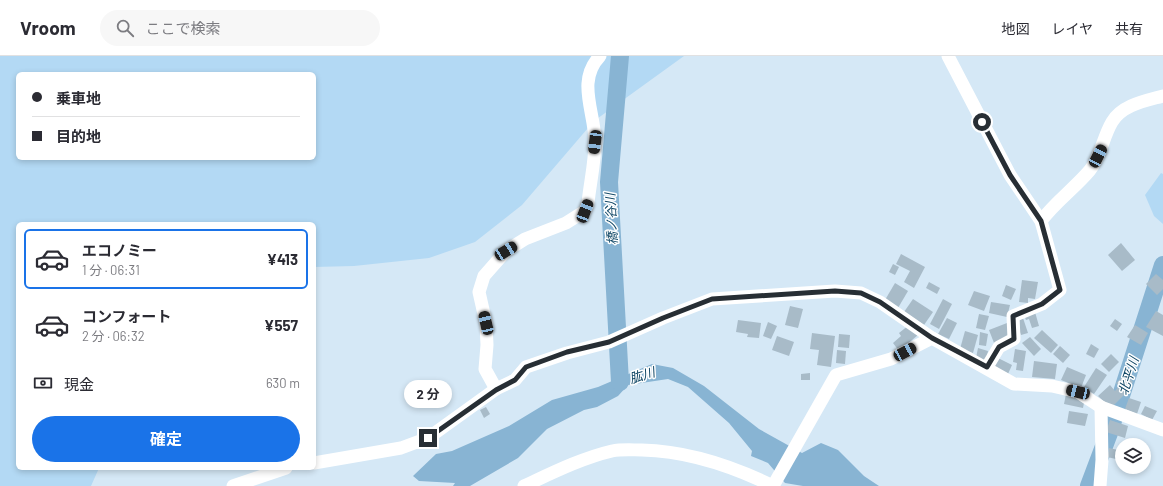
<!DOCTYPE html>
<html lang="ja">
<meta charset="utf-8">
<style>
body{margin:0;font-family:Barlow,"Noto Sans JP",sans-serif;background:#f7f7f7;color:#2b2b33;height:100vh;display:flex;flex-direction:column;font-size:15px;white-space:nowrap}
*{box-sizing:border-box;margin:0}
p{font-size:13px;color:#7c7c81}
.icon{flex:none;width:22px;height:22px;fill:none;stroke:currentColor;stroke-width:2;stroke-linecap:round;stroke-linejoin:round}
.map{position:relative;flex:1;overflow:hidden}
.side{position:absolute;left:16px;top:166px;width:300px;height:248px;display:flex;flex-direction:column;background:#fff;border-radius:6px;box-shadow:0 2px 6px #0003}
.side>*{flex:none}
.guide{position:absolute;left:16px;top:16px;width:300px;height:88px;border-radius:6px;box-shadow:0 2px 6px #0003;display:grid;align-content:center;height:88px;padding:0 16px;background:#fff}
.controls{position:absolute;left:1115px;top:382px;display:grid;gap:8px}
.controls a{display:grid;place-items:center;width:36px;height:36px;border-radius:50%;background:#fff;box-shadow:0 2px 6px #0003;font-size:20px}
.end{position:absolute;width:18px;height:18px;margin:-9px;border:5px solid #272e34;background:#fff;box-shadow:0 0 0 2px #fff}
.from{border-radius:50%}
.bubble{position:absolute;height:28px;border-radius:14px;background:#fff;box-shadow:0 2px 6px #0003;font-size:13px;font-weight:700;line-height:28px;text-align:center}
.car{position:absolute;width:12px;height:24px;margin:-12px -6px;border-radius:5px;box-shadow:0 0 3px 1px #0007;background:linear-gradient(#222 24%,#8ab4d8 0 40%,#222 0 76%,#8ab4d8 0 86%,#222 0)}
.guide b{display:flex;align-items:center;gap:14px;height:38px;font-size:15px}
.guide b+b{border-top:1px solid #e1e1e2}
.guide i{width:10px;height:10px;background:#2b2b33}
ul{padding:7px 0 0;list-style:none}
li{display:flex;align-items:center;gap:12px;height:60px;margin:0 8px 6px;padding:0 8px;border:2px solid transparent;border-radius:6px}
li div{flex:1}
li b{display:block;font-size:15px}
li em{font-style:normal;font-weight:700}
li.current{border-color:#1a73e8}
li>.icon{width:36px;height:36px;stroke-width:1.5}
.pay{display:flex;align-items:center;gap:10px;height:44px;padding:0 16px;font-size:15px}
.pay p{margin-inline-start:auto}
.action{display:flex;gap:8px;margin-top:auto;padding:8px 16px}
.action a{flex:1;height:46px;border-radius:24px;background:#1a73e8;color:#fff;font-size:16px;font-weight:700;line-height:46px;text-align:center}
header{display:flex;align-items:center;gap:24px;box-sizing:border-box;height:56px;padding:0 20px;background:#fff;border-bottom:1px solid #e1e1e2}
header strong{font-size:19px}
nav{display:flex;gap:22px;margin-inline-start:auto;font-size:14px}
.search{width:280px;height:36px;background:#f7f7f7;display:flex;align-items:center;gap:10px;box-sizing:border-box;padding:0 14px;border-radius:22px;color:#7c7c81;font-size:15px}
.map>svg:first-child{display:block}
.green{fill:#b3d9f4;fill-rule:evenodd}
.water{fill:#88b4d3}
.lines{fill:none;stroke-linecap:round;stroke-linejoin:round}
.river{stroke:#88b4d3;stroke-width:18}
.building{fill:#a8bbc8}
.minor{stroke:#fff;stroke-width:13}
.route{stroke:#272e34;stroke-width:5}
.labels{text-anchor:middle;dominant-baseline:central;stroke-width:3;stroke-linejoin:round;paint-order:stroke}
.water-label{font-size:13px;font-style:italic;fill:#0e4564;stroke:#fff}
</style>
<header>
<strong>Vroom</strong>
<div class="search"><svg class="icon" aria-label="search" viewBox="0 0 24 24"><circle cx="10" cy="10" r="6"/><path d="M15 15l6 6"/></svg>ここで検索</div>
<nav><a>地図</a><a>レイヤ</a><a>共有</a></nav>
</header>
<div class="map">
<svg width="1163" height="430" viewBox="0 0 1163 430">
<rect width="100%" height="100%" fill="#d5e8f6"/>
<g class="green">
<path d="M0 0H684L594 65 522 149 475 186 429 202 354 210 314 211V168H18V412H99L91 430H0ZM18 18H314V102H18Z"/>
<polygon points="1161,117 1163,118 1163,168 1154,160 1145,139"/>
</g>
<polygon class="water" points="652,308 673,312 704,330 759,373 802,397 821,387 838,394 864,420 879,430 803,430 785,427 768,407 751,400 752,395 729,367 688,331 668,323 628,329 618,340 597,351 584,354 547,373 518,402 470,430 453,430 455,427 419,425 413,420 436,398 452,395 509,370 552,344 598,331"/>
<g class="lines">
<g class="river">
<polyline points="620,0 609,126 620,326"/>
<polyline points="1089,430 1109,377 1163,209"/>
</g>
</g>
<g class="building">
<polygon points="1121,187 1135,204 1122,215 1108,199"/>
<polygon points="901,198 925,211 914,232 904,226 910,215 896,208"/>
<polygon points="893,208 899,211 895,219 889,216"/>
<polygon points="1156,218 1163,224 1163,233 1157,239 1146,228"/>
<polygon points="1022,224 1038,226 1035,243 1028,242 1028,247 1019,246"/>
<polygon points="929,226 940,232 937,238 926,232"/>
<polygon points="895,227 908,235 898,252 885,244"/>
<polygon points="1006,229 1016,233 1011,244 1002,240"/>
<polygon points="974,235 990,240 984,255 968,249"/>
<polygon points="913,243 933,256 924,269 904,256"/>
<polygon points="943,243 952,248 939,273 930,268"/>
<polygon points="991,246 1010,249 1007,261 989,257"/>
<polygon points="790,250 803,253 798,272 785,269"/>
<polygon points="1156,255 1163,259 1163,280 1146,271"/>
<polygon points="1035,256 1039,270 1032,272 1029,263 1026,264 1024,259"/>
<polygon points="979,258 989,260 985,274 976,272"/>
<polygon points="1022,259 1028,277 1021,279 1016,265"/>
<polygon points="947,262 957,267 949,283 938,278"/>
<polygon points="1115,263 1122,268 1117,275 1110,270"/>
<polygon points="738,264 761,267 759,282 747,281 748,278 736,276"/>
<polygon points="768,266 777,270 771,283 763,280"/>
<polygon points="1007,267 1012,280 994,287 989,274"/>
<polygon points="909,269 918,279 899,295 893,287 901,280 899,277"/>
<polygon points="1135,269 1148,277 1141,289 1127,281"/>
<polygon points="1042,274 1058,289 1051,297 1034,282"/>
<polygon points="965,275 978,279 973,297 960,293"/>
<polygon points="980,276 988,278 986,290 979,289"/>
<polygon points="812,277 835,280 831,311 817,309 819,294 810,293"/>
<polygon points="839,278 850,279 849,292 838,291"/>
<polygon points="777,280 794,286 789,300 772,294"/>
<polygon points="1030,281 1041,293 1034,300 1022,287"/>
<polygon points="1091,288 1099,293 1094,302 1086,298"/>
<polygon points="1060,290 1070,299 1063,307 1053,298"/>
<polygon points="978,292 988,295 986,305 976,302"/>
<polygon points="1015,293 1026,295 1023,315 1016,314 1017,307 1013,306"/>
<polygon points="837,294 846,295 845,308 836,307"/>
<polygon points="1111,298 1119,306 1109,316 1101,308"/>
<polygon points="998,302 1012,309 1008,318 993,311"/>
<polygon points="1034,305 1057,308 1055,323 1032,321"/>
<polygon points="1067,311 1086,319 1081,332 1061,324"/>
<polygon points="1096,312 1107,319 1094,338 1084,331"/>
<polygon points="810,317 810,324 801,324 801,318"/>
<polygon points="1125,318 1133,326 1127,332 1129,334 1111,352 1098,340 1110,329 1115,335 1119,330 1116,327"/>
<polygon points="1066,338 1085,342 1083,352 1064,348"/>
<polygon points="1129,342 1141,346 1137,358 1125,353"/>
<polygon points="1145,350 1157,355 1152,364 1141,358"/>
<polygon points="486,351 490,358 484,362 480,354"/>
<polygon points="1069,355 1088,358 1085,370 1067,367"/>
<polygon points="1110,364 1128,370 1125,382 1106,376"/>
<polygon points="1109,392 1118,394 1116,403 1107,401"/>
</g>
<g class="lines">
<g class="minor">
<polyline points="948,0 1010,119 1041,165 1060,234 1042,248 1013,260 1014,283 999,291 987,311"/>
<path d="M1041 165C1055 146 1075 132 1090 114 1101 100 1103 81 1112 66 1122 49 1145 45 1163 40"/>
<path d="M496 333 485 313 487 289 486 267 479 236 484 220 506 195 525 183 566 167 585 155 588 147C590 127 595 106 595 86 595 56 576 25 600 0"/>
<polyline points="314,407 401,392 428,382 496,333 515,324 526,311 567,297 609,286 663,262 712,243 835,235 861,237 880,246 932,282 1014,328 1052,330 1078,336 1101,351 1163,374"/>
<polyline points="233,430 286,412"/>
<path d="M524 430C552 417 582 402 612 395 622 393 632 394 642 394 689 395 732 410 773 430"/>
<polyline points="773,430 836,319 891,303 932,282"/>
<polyline points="1100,430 1102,404 1101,351"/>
</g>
</g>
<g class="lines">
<polyline class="route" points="428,382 496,334 515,324 526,311 567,296 609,286 663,262 712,243 835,235 861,237 880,246 932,282 987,311 999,291 1014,283 1013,260 1042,248 1060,234 1041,165 1010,119 982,66"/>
</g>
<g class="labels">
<g class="water-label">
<text transform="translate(611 163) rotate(-93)">橋ノ谷川</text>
<text transform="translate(642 319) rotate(-17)">肱川</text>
<text transform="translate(1128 320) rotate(-72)">北平川</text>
</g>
</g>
</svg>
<div class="controls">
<a><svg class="icon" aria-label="layers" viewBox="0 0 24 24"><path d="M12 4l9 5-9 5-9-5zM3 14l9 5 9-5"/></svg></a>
</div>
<i class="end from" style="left:982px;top:66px"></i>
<i class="end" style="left:428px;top:382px"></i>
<div class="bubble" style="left:404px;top:324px;width:48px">2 分</div>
<i class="car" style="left:595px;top:86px;rotate:187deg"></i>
<i class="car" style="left:1098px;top:100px;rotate:27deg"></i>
<i class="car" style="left:585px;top:155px;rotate:21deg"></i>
<i class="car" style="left:506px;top:195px;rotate:58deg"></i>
<i class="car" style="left:486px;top:267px;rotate:347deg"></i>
<i class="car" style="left:905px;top:296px;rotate:62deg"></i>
<i class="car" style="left:1078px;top:336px;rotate:283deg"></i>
<div class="guide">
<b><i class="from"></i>乗車地</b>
<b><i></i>目的地</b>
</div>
<section class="side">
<ul>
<li class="current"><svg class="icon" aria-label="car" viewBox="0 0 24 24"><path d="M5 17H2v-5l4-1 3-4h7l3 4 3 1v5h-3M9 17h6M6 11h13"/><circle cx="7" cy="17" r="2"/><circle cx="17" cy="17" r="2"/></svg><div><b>エコノミー</b><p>1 分 · 06:31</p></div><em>¥413</em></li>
<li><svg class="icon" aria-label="car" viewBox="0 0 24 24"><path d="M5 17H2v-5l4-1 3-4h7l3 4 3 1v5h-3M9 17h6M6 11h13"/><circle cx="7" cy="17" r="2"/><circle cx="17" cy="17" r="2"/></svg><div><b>コンフォート</b><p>2 分 · 06:32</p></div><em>¥557</em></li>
</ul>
<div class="pay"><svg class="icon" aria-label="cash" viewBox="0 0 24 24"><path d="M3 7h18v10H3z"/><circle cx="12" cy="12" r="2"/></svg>現金<p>630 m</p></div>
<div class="action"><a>確定</a></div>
</section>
</div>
